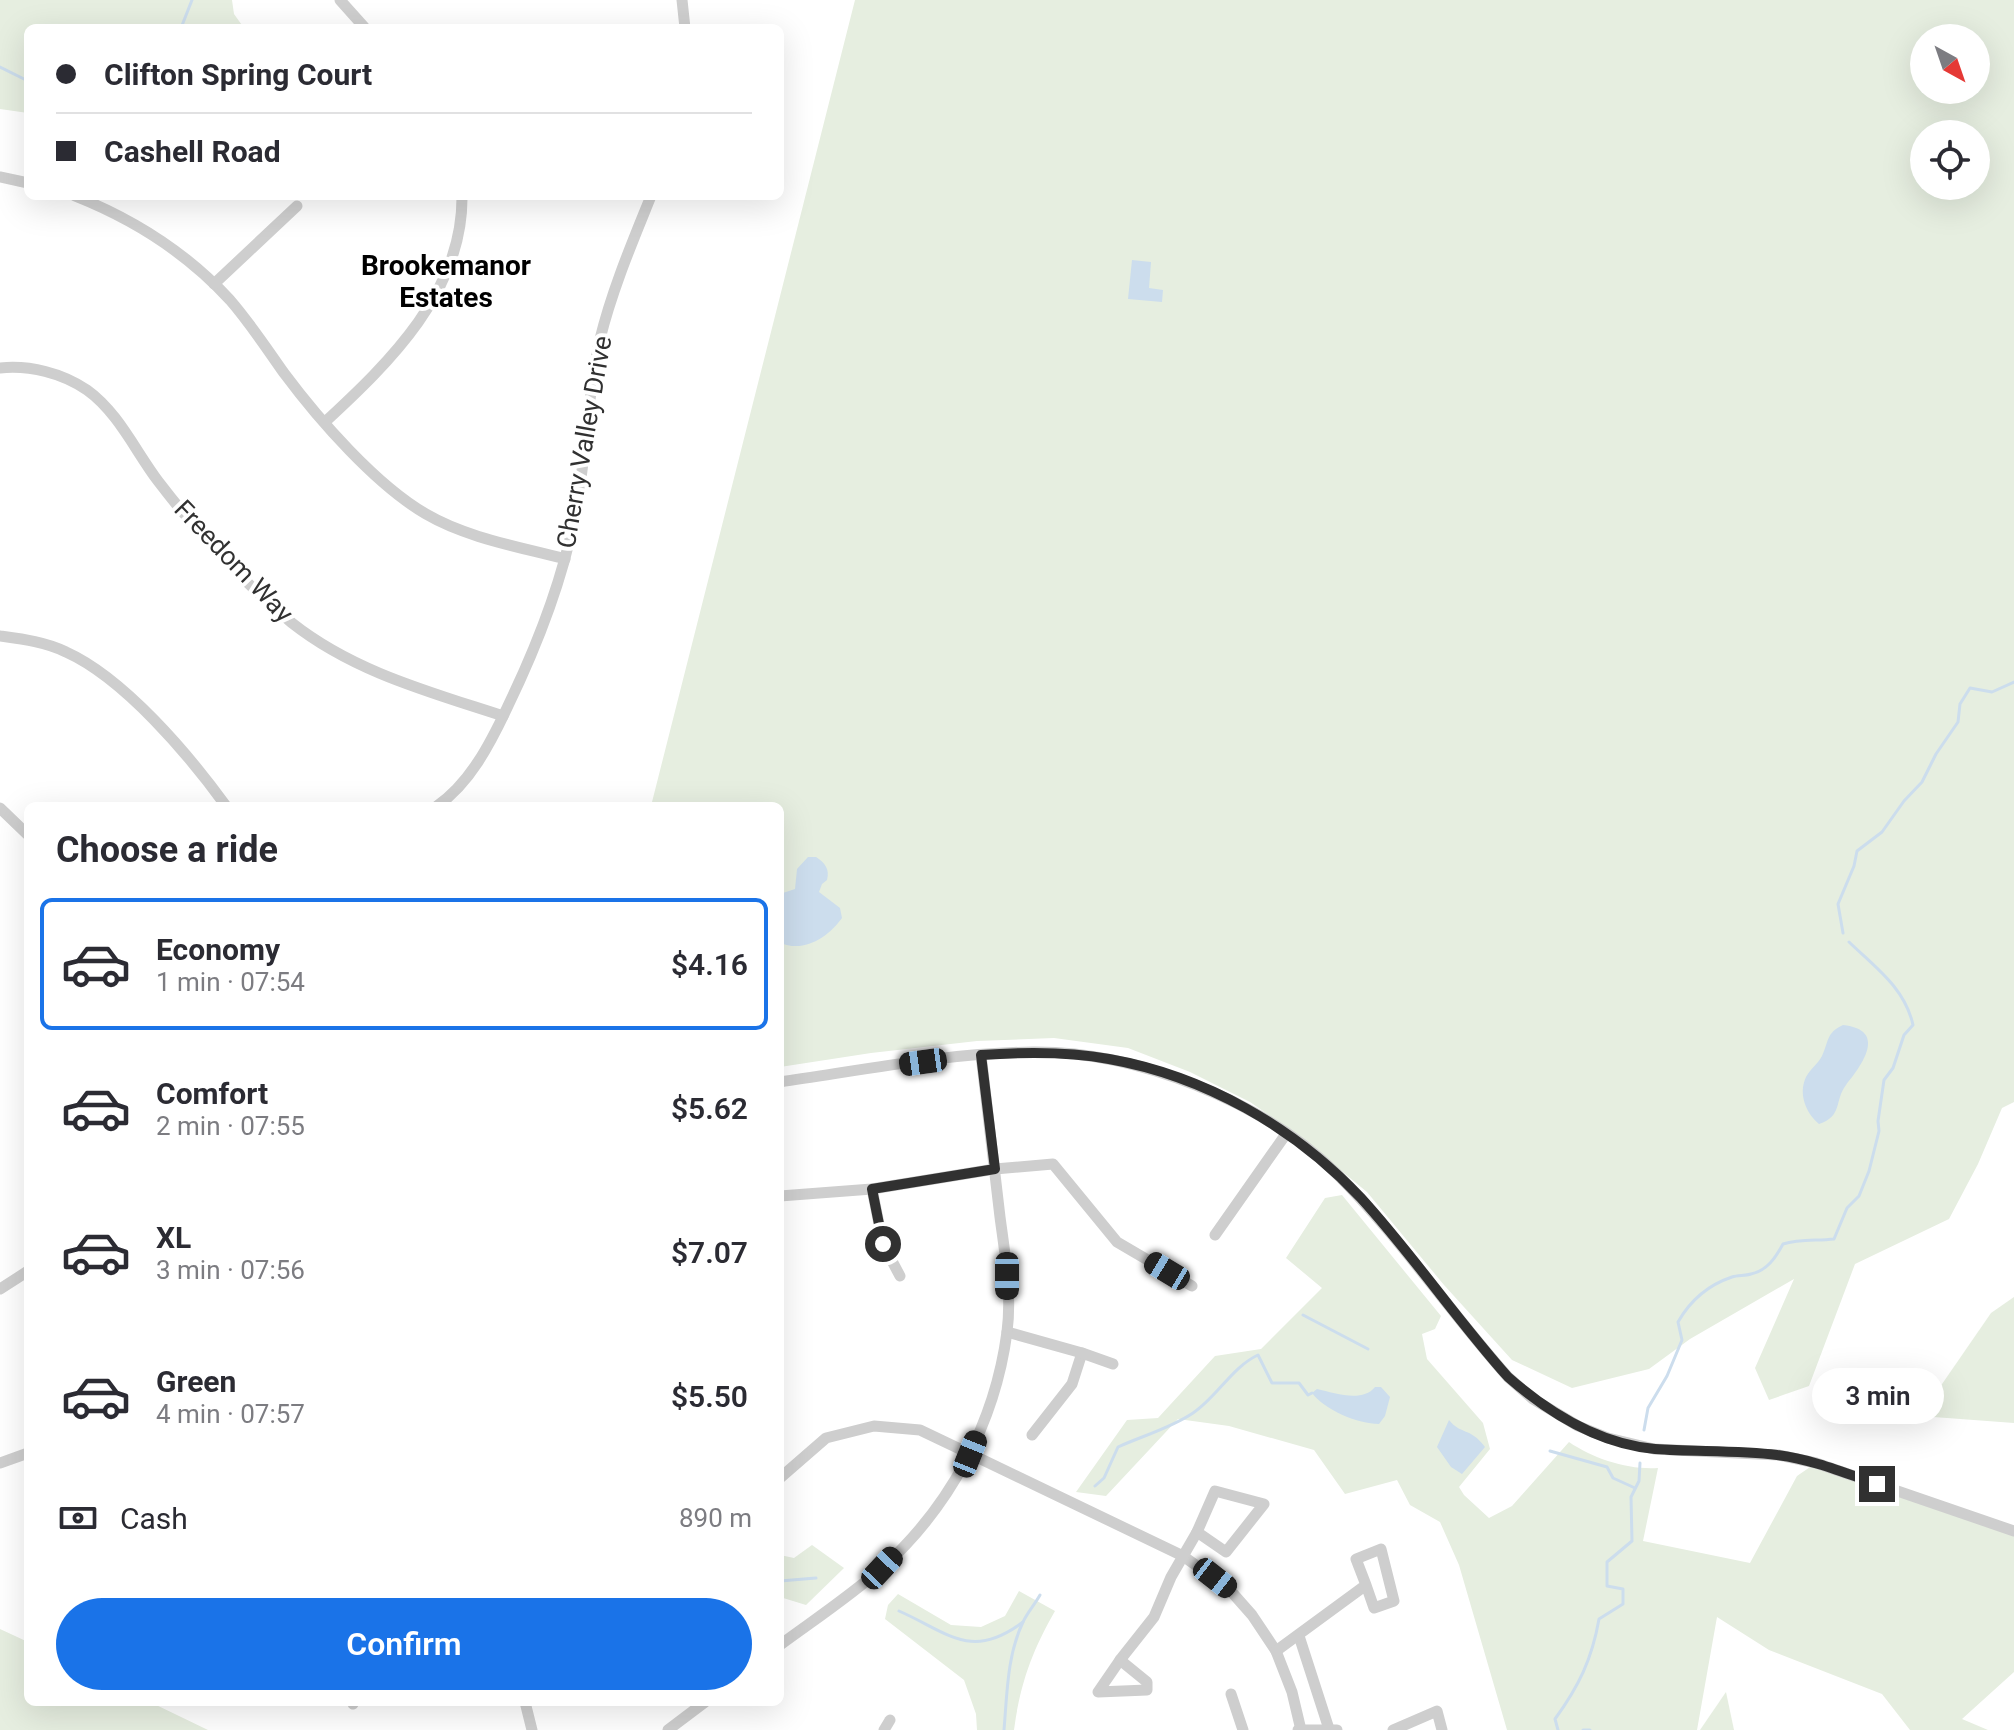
<!DOCTYPE html>
<meta charset="utf-8">
<style>
body{margin:0;font-family:Roboto,sans-serif;background:#f7f7f7;color:#2b2b33;height:100vh;display:flex;flex-direction:column;font-size:30px;white-space:nowrap}
*{box-sizing:border-box;margin:0}
p{font-size:26px;color:#7c7c81}
.icon{flex:none;width:44px;height:44px;fill:none;stroke:currentColor;stroke-width:2;stroke-linecap:round;stroke-linejoin:round}
.map{position:relative;flex:1;overflow:hidden}
.panel{position:absolute;left:24px;top:802px;width:760px;height:904px;display:flex;flex-direction:column;background:#fff;border-radius:12px;box-shadow:0 8px 32px #0002}
.panel>*{flex:none}
.guide{position:absolute;left:24px;top:24px;width:760px;height:176px;border-radius:12px;box-shadow:0 8px 32px #0002;display:grid;align-content:center;height:176px;padding:0 32px;background:#fff}
.needle{width:52px;rotate:140deg}
.fabs{position:absolute;left:1910px;top:24px;display:grid;gap:16px}
.fabs a{display:grid;place-items:center;width:80px;height:80px;border-radius:50%;background:#fff;box-shadow:0 8px 32px #0002;font-size:40px}
.end{position:absolute;width:36px;height:36px;margin:-18px;border:10px solid #313131;background:#fff;box-shadow:0 0 0 4px #fff}
.from{border-radius:50%}
.bubble{position:absolute;height:56px;border-radius:28px;background:#fff;box-shadow:0 8px 32px #0002;font-size:26px;font-weight:600;line-height:56px;text-align:center}
.car{position:absolute;width:24px;height:48px;margin:-24px -12px;border-radius:10px;box-shadow:0 0 6px 2px #0007;background:linear-gradient(#222 24%,#8ab4d8 0 40%,#222 0 76%,#8ab4d8 0 86%,#222 0)}
.guide b{display:flex;align-items:center;gap:28px;height:76px;font-size:30px}
.guide b+b{border-top:2px solid #e1e1e2}
.guide i{width:20px;height:20px;background:#2b2b33}
ul{padding:0;list-style:none}
li{display:flex;align-items:center;gap:24px;height:132px;margin:0 16px 12px;padding:0 16px;border:4px solid transparent;border-radius:12px}
li div{flex:1}
li b{display:block;font-size:30px}
li em{font-style:normal;font-weight:600}
li.active{border-color:#1a73e8}
li>.icon{width:72px;height:72px;stroke-width:1.5}
h2{padding:0 32px;font-size:36px;line-height:96px}
.pay{display:flex;align-items:center;gap:20px;height:88px;padding:0 32px;font-size:30px}
.pay p{margin-inline-start:auto}
.primary-button{display:flex;gap:16px;margin-top:auto;padding:16px 32px}
.primary-button a{flex:1;height:92px;border-radius:48px;background:#1a73e8;color:#fff;font-size:32px;font-weight:600;line-height:92px;text-align:center}
.map>svg:first-child{display:block}
.green{fill:#e6eee0;fill-rule:evenodd}
.water{fill:#ccdded}
.lines{fill:none;stroke-linecap:round;stroke-linejoin:round}
.stream{stroke:#ccdded;stroke-width:3}
.minor{stroke:#cecece;stroke-width:11}
.route{stroke:#313131;stroke-width:10}
.labels{text-anchor:middle;dominant-baseline:central;stroke-width:8;stroke-linejoin:round;paint-order:stroke}
.street-label{font-size:26px;fill:#313131;stroke:#fff}
.neighbourhood-label{font-size:28px;font-weight:bold;fill:#000;stroke:#fff}
</style>
<div class="map">
<svg width="2014" height="1730" viewBox="0 0 2014 1730">
<rect width="100%" height="100%" fill="#fff"/>
<g class="green">
<polygon points="0,0 232,0 234,14 244,28 28,28 28,113 0,109"/>
<path d="M855 0H2014V1102L2002 1108 1978 1164 1949 1219 1855 1264 1809 1386 1769 1400 1755 1368 1794 1279 1690 1339 1649 1369 1572 1388 1512 1360 1444 1285 1367 1192 1299 1136 1250 1102 1190 1072 1128 1048 1054 1038 977 1041 871 1053 780 1067V806H651ZM1924 38H1976V90H1924ZM1924 134H1976V186H1924Z"/>
<path d="M1342 1195 1441 1316 1435 1329 1422 1334 1427 1359 1483 1423 1490 1449 1459 1487 1464 1495 1489 1518 1512 1506 1569 1442C1594 1459 1628 1470 1658 1468L1643 1541 1750 1563 1797 1476 1816 1463 2014 1531V1672L1962 1719 1988 1730H1910L1882 1694 1769 1650 1717 1617 1697 1730H1507L1459 1565 1440 1522 1410 1505 1397 1480 1345 1494 1314 1450 1229 1426 1178 1419 1106 1496 1076 1492 1127 1420 1158 1418 1215 1356 1261 1349 1322 1288 1286 1258 1325 1198Z"/>
<polygon points="2014,1297 2014,1423 1920,1416 1991,1313"/>
<polygon points="812,1545 844,1568 806,1605 780,1597 780,1555 794,1558"/>
<path d="M1019 1591 1055 1611C1032 1651 1020 1684 1014 1730H977L976 1714 964 1680 885 1619 888 1605 898 1594 951 1625 981 1627 1005 1616Z"/>
<polygon points="0,1629 28,1642 28,1702 150,1702 208,1730 0,1730"/>
<polygon points="1726,1692 1734,1730 1700,1730"/>
</g>
<g class="water">
<polygon points="1132,260 1151,262 1149,288 1163,290 1162,302 1128,299"/>
<path d="M808 857H816C825 863 830 869 827 880L822 884 819 892 840 908 842 918C828 937 805 953 780 943V894L795 889 797 869Z"/>
<path d="M1843 1025C1888 1030 1862 1065 1846 1085 1834 1101 1843 1116 1819 1124 1806 1113 1798 1094 1806 1077 1810 1069 1818 1064 1822 1056 1829 1041 1826 1033 1843 1025Z"/>
<path d="M1375 1387H1381L1390 1397 1385 1416 1379 1424C1358 1424 1325 1410 1312 1393L1317 1389C1335 1393 1362 1403 1375 1387Z"/>
<path d="M1449 1420C1461 1435 1470 1427 1485 1447L1462 1474 1451 1467 1437 1447Z"/>
</g>
<g class="lines">
<g class="stream">
<polyline points="181,28 192,0"/>
<polyline points="0,67 28,81"/>
<polyline points="1843,933 1838,904 1854,866 1857,851 1882,832 1904,801 1922,782 1936,754 1958,722 1960,704 1970,688 1992,692 2014,682"/>
<polyline points="1303,1315 1368,1349"/>
<path d="M1644 1430 1648 1408 1667 1376 1682 1340 1678 1322C1690 1301 1708 1285 1732 1277 1738 1275 1745 1276 1751 1274 1767 1271 1776 1257 1783 1244 1800 1239 1816 1241 1834 1239L1847 1208 1859 1196 1869 1171 1879 1131 1878 1121 1884 1080 1893 1068 1904 1035 1913 1025C1905 988 1875 967 1849 942"/>
<polyline points="1550,1451 1607,1467 1613,1478 1635,1488"/>
<path d="M1095 1486 1104 1478 1118 1447C1142 1436 1171 1428 1193 1413 1217 1397 1232 1367 1258 1355L1272 1383H1299L1308 1395 1312 1393"/>
<polyline points="780,1581 816,1578"/>
<path d="M899 1611C949 1633 971 1661 1023 1622"/>
<path d="M1004 1730C1007 1695 1007 1655 1023 1622 1027 1613 1035 1604 1040 1595"/>
<path d="M1558 1730 1555 1719C1579 1686 1592 1659 1599 1619L1623 1604V1589L1607 1586V1562L1632 1541 1631 1497 1639 1481 1640 1463"/>
<polyline points="1583,1730 1590,1730"/>
</g>
<g class="minor">
<polyline points="340,0 365,28"/>
<polyline points="682,0 685,28"/>
<polyline points="0,177 28,183"/>
<path d="M75 196C133 219 187 253 230 300 250 323 267 349 284 373 319 420 376 485 426 514 467 538 520 547 565 559"/>
<polyline points="214,284 297,206"/>
<path d="M0 368C30 365 62 373 87 390 118 412 136 452 158 481 197 532 243 582 292 623 354 672 430 692 503 716"/>
<path d="M325 422C390 362 463 291 462 196"/>
<path d="M0 636C22 639 46 642 66 652 124 678 189 755 226 806"/>
<path d="M437 806C470 783 490 744 507 708 536 648 561 586 574 520 587 460 586 399 600 339 612 290 632 243 651 196"/>
<polyline points="0,808 28,835"/>
<path d="M780 1082C863 1070 949 1053 1033 1052 1136 1051 1263 1101 1336 1173 1399 1236 1449 1311 1508 1377L1533 1399 1578 1426 1608 1438 1654 1449 1778 1455 1816 1463 2014 1531"/>
<polyline points="872,1189 883,1244 900,1276"/>
<polyline points="780,1196 872,1189 995,1169 1053,1164 1117,1242 1192,1286"/>
<polyline points="1215,1235 1286,1134"/>
<polyline points="0,1289 28,1271"/>
<polyline points="1007,1332 1082,1353 1072,1384 1032,1435"/>
<polyline points="1082,1353 1113,1364"/>
<polyline points="0,1463 28,1453"/>
<polyline points="780,1478 826,1438 874,1426 920,1430 985,1461 1183,1556 1229,1589 1252,1615 1276,1651 1292,1692 1301,1730"/>
<polygon points="1215,1491 1264,1504 1226,1552 1197,1532"/>
<polyline points="1299,1636 1329,1729"/>
<path d="M780 1645C814 1620 850 1596 882 1568 950 1507 995 1423 1007 1332 1012 1294 1005 1255 1000 1217 994 1163 987 1109 981 1055"/>
<polyline points="1276,1651 1366,1585 1374,1608 1394,1601 1381,1549 1356,1559 1366,1585"/>
<polyline points="1120,1660 1154,1617 1171,1577 1197,1532"/>
<polygon points="1120,1660 1147,1682 1147,1690 1098,1692"/>
<polyline points="1231,1694 1243,1730"/>
<polyline points="525,1702 532,1730"/>
<polyline points="353,1704 354,1702"/>
<polyline points="668,1730 705,1702"/>
<polyline points="884,1730 890,1720"/>
<polyline points="1298,1730 1337,1730"/>
<polyline points="1393,1730 1437,1711 1442,1730"/>
</g>
</g>
<g class="lines">
<path class="route" d="M883 1244 872 1189 995 1169 981 1055C1023 1052 1066 1051 1109 1059 1205 1076 1294 1127 1361 1198 1413 1255 1457 1320 1508 1377 1549 1413 1599 1444 1655 1449 1695 1452 1737 1450 1777 1455 1811 1459 1845 1473 1877 1484"/>
</g>
<g class="labels">
<g class="street-label">
<text transform="translate(584 442) rotate(-80)">Cherry Valley Drive</text>
<text transform="translate(234 561) rotate(46)">Freedom Way</text>
</g>
<g class="neighbourhood-label">
<text x="446" y="265">Brookemanor<tspan x="446" dy="32">Estates</tspan></text>
</g>
</g>
</svg>
<div class="fabs">
<a><svg class="needle" viewBox="-14 -14 28 28"><path d="M0-13l5 13h-10z" fill="#e53935"/><path d="M0 13l5-13h-10z" fill="#7c7c81"/></svg></a>
<a><svg class="icon" aria-label="locate" viewBox="0 0 24 24"><circle cx="12" cy="12" r="6"/><path d="M12 2v4M12 18v4M2 12h4M18 12h4"/></svg></a>
</div>
<i class="end from" style="left:883px;top:1244px"></i>
<i class="end" style="left:1877px;top:1484px"></i>
<div class="bubble" style="left:1812px;top:1368px;width:132px">3 min</div>
<i class="car" style="left:923px;top:1062px;rotate:262deg"></i>
<i class="car" style="left:1167px;top:1271px;rotate:301deg"></i>
<i class="car" style="left:1007px;top:1276px;rotate:180deg"></i>
<i class="car" style="left:970px;top:1454px;rotate:22deg"></i>
<i class="car" style="left:882px;top:1568px;rotate:43deg"></i>
<i class="car" style="left:1215px;top:1578px;rotate:128deg"></i>
<div class="guide">
<b><i class="from"></i>Clifton Spring Court</b>
<b><i></i>Cashell Road</b>
</div>
<section class="panel">
<h2>Choose a ride</h2>
<ul>
<li class="active"><svg class="icon" aria-label="car" viewBox="0 0 24 24"><path d="M5 17H2v-5l4-1 3-4h7l3 4 3 1v5h-3M9 17h6M6 11h13"/><circle cx="7" cy="17" r="2"/><circle cx="17" cy="17" r="2"/></svg><div><b>Economy</b><p>1 min · 07:54</p></div><em>$4.16</em></li>
<li><svg class="icon" aria-label="car" viewBox="0 0 24 24"><path d="M5 17H2v-5l4-1 3-4h7l3 4 3 1v5h-3M9 17h6M6 11h13"/><circle cx="7" cy="17" r="2"/><circle cx="17" cy="17" r="2"/></svg><div><b>Comfort</b><p>2 min · 07:55</p></div><em>$5.62</em></li>
<li><svg class="icon" aria-label="car" viewBox="0 0 24 24"><path d="M5 17H2v-5l4-1 3-4h7l3 4 3 1v5h-3M9 17h6M6 11h13"/><circle cx="7" cy="17" r="2"/><circle cx="17" cy="17" r="2"/></svg><div><b>XL</b><p>3 min · 07:56</p></div><em>$7.07</em></li>
<li><svg class="icon" aria-label="car" viewBox="0 0 24 24"><path d="M5 17H2v-5l4-1 3-4h7l3 4 3 1v5h-3M9 17h6M6 11h13"/><circle cx="7" cy="17" r="2"/><circle cx="17" cy="17" r="2"/></svg><div><b>Green</b><p>4 min · 07:57</p></div><em>$5.50</em></li>
</ul>
<div class="pay"><svg class="icon" aria-label="cash" viewBox="0 0 24 24"><path d="M3 7h18v10H3z"/><circle cx="12" cy="12" r="2"/></svg>Cash<p>890 m</p></div>
<div class="primary-button"><a>Confirm</a></div>
</section>
</div>
